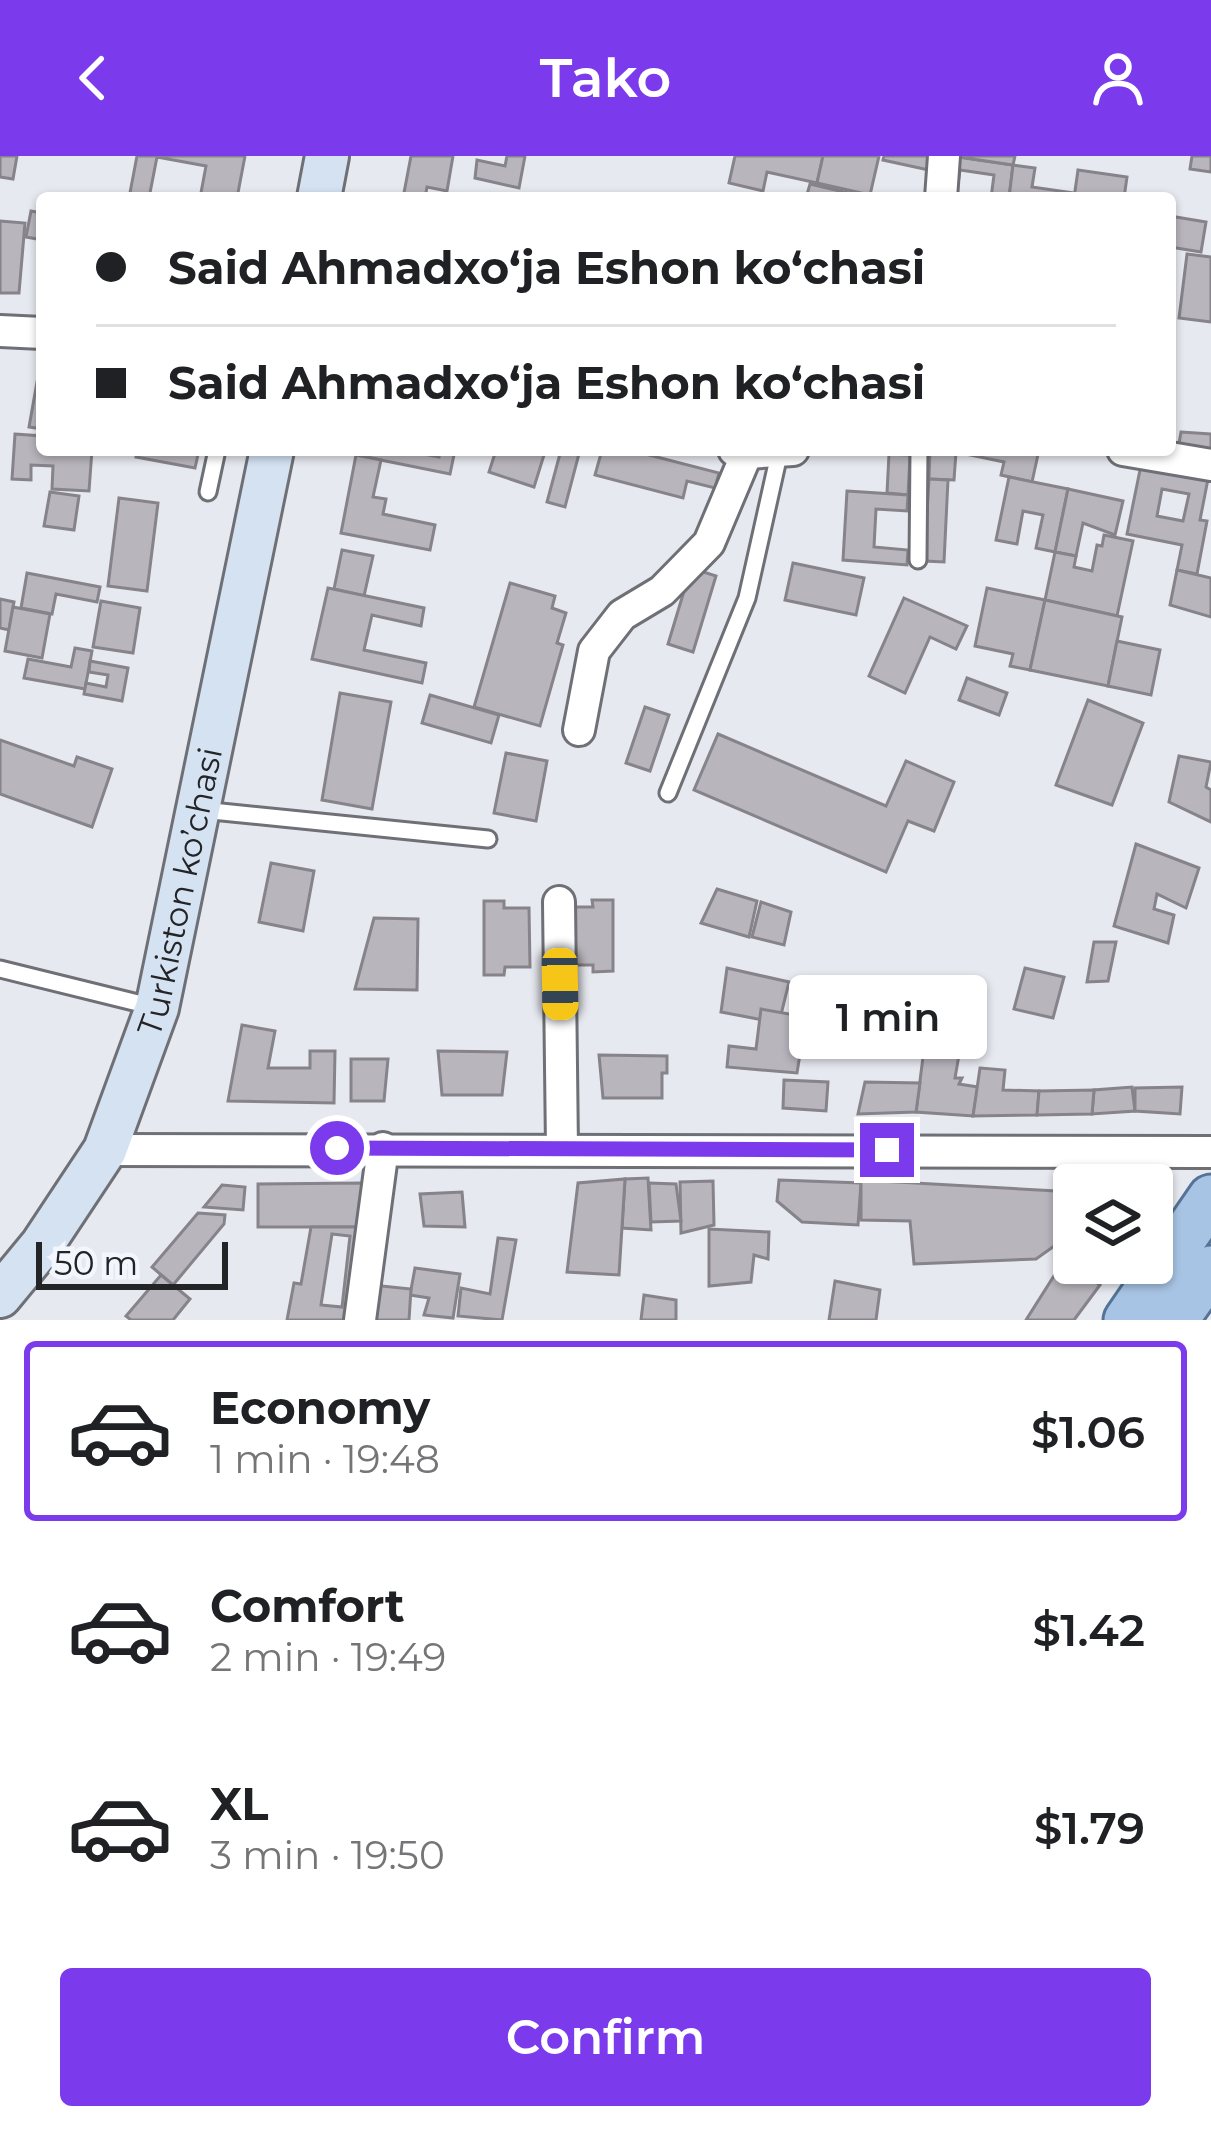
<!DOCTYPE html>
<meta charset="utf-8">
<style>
body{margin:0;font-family:Montserrat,sans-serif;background:#f6f6f6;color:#202124;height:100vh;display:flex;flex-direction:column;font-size:45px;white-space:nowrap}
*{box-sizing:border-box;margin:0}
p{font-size:39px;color:#757577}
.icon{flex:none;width:66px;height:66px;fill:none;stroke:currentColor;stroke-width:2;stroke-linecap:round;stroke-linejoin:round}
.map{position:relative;height:1164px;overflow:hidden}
.panel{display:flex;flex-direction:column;background:#fff;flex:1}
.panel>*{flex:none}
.top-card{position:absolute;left:36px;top:36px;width:1140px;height:264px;border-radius:12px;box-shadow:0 3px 9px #0004;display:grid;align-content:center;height:264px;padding:0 60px;background:#fff}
.fabs{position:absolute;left:1053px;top:1008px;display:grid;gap:24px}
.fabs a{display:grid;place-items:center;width:120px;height:120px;border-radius:12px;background:#fff;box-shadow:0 3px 9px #0004;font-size:60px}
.scale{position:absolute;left:36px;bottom:30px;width:192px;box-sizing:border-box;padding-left:12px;border:6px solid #232426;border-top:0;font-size:33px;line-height:42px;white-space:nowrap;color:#232426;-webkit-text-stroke:9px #f4f6fe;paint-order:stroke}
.end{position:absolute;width:54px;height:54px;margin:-27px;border:15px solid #7c3aed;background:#fff;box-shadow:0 0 0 6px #fff}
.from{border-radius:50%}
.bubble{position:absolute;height:84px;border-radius:12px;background:#fff;box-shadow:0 3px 9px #0004;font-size:39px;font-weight:600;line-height:84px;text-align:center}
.car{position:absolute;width:36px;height:72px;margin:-36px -18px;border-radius:15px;box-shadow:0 0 9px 3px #0007;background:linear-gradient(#f5c518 24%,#345 0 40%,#f5c518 0 76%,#345 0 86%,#f5c518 0)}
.top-card b{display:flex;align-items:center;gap:42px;height:114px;font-size:45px}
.top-card b+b{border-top:3px solid #e0e0e0}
.top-card i{width:30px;height:30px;background:#202124}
ul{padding:21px 0 0;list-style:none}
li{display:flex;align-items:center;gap:36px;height:180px;margin:0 24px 18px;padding:0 36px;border:6px solid transparent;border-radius:12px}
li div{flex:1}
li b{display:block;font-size:45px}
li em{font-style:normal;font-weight:600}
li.on{border-color:#7c3aed}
li>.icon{width:108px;height:108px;stroke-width:1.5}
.action{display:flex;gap:24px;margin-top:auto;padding:24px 60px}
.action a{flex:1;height:138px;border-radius:12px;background:#7c3aed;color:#fff;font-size:48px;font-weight:600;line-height:138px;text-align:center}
header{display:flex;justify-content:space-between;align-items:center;height:156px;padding:0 60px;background:#7c3aed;color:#fff;font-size:54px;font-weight:600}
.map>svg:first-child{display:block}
.building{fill:#b8b5bc;stroke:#86838a;stroke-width:3;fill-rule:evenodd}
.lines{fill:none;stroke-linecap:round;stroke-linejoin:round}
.service-casing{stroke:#6e7076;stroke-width:21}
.minor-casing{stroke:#6e7076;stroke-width:36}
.secondary-casing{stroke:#6e7076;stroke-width:48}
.primary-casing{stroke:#547396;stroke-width:51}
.service{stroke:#fff;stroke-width:15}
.minor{stroke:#fff;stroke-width:30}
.secondary{stroke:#d4e2f2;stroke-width:42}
.primary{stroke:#a8c4e5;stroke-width:45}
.route{stroke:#7c3aed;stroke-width:15}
.labels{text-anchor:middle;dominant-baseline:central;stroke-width:10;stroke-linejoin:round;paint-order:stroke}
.street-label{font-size:33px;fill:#232426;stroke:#f4f6fe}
</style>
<header><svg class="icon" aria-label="back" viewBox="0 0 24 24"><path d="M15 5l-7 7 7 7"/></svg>Tako<svg class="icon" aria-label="person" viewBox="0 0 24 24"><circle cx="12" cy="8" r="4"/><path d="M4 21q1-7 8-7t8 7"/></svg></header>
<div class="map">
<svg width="1211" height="1164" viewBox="0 0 1211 1164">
<rect width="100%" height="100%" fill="#e7e9f0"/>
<g class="building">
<polygon points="0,0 17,0 13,23 0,21"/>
<polygon points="137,0 245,0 237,42 200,42 206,10 157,1 149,42 129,42"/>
<polygon points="411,0 453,0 447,35 427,31 425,42 403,42"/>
<polygon points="507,0 525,0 519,32 475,22 477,4 505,10"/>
<polygon points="735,0 823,0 817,27 767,16 763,35 729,27"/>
<polygon points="823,0 879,0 870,39 817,27"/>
<polygon points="884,0 935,0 933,15 883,4"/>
<polygon points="952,0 1013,9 1009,42 991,42 994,19 960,14 956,42"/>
<polygon points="952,0 1015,0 1013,9"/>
<polygon points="1192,0 1211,0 1211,16 1190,13"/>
<polygon points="1013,9 1035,12 1032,31 1074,37 1074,42 1009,42"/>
<polygon points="1078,14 1127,21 1124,42 1074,42"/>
<polygon points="810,28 857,39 857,42 806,42"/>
<polygon points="31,55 42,57 42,84 26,81"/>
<polygon points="1170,60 1206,66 1201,96 1170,91"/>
<polygon points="0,65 25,67 19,137 0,137"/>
<polygon points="1187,98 1211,101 1211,166 1179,162"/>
<polygon points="42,198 42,273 29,271"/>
<polygon points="1181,276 1211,278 1211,300 1177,298"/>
<polygon points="15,278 42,280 42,294 92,294 89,335 52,333 53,310 31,309 31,324 12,323"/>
<polygon points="137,294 199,294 195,312 136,301"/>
<polygon points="357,294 403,294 439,301 440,294 455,294 450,318 356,299"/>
<polygon points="496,294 530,294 544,299 534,331 489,316"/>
<polygon points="561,294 580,294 565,351 547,346"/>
<polygon points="602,294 651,294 649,299 719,317 715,332 687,325 683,342 595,319"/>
<polygon points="930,294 1039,294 1032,326 1001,319 1004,306 956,296 954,324 929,323"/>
<polygon points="889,298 910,299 908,339 887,337"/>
<polygon points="356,299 381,304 373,341 386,343 383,358 435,369 430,394 341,377"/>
<path d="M1141 309 1208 323 1200 364 1207 365 1197 418 1177 414 1182 389 1127 378ZM1162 333 1189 338 1183 365 1157 360Z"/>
<polygon points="1009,321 1068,333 1055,396 1036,392 1043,359 1023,355 1017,388 996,384"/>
<polygon points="929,323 948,324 944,406 924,405"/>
<polygon points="1068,333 1123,345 1115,379 1083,367 1076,400 1055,396"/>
<polygon points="847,335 908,339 907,355 876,353 874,391 908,394 907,409 843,404"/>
<polygon points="50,336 79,340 74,374 44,370"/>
<polygon points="119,342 158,347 147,435 108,430"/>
<polygon points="1104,379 1133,385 1117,460 1045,444 1055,396 1076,400 1074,411 1092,415 1097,389 1102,390"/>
<polygon points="342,394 373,400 364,440 334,433"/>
<polygon points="793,407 864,422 856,459 785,444"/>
<polygon points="691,412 716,420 693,496 668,488"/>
<polygon points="1177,414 1211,422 1211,461 1170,449"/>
<polygon points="27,417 100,431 97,446 56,438 52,458 21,452"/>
<polygon points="510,427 555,440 552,452 566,457 557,487 563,489 540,570 474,551"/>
<polygon points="328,432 424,452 421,470 372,459 364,494 426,507 422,527 312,503"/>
<polygon points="987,432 1045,444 1030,514 1010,510 1013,498 975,490"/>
<polygon points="904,442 967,470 956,493 930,481 905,537 869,520"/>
<polygon points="0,443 14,446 9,474 0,472"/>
<polygon points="1045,444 1122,461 1108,530 1030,514"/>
<polygon points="101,445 140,452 133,497 93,491"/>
<polygon points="13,451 50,458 42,502 5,495"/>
<polygon points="1117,485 1160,494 1151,539 1108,530"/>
<polygon points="75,492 92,495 85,533 24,522 28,503 71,511"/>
<polygon points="90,505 128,512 122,545 84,538 86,527 106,531 108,519 89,516"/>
<polygon points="967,522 1007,537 999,559 959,544"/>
<polygon points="340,537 391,546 372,653 322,644"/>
<polygon points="430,539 499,559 491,587 422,567"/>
<polygon points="1088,544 1143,567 1112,649 1056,629"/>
<polygon points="645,551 669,559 650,615 626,607"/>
<polygon points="718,578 886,650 906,605 954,626 934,675 908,665 886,716 694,634"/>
<polygon points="0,584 74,610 77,601 112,613 92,671 0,638"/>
<polygon points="506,597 547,605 536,665 494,657"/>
<polygon points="1179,600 1211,606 1206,631 1211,634 1211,666 1169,646"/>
<polygon points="1136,688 1199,712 1186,752 1157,738 1154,753 1174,759 1168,787 1114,770"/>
<polygon points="271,707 314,715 303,775 259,766"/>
<polygon points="717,733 757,745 749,781 701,767"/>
<polygon points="592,744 613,744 613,815 593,816 593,809 571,809 571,751 593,751"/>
<polygon points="484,745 504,745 504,752 529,752 530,811 505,811 504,819 484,819"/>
<polygon points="761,746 791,756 784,789 752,781"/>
<polygon points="374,762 418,763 417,834 355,833"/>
<polygon points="1094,786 1116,786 1108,825 1087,826"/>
<polygon points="727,812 789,826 779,867 721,856"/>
<polygon points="1025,812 1064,821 1053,862 1014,853"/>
<polygon points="761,853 806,861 797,917 727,911 729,890 756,893"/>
<polygon points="929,854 951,856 949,872 963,876 955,922 962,922 959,928 978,931 973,960 916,956"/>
<polygon points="242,869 275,875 268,912 310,912 310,895 335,895 334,947 228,945"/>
<polygon points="438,895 507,896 502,939 442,939"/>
<polygon points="599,899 667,900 667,917 662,917 662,942 603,942"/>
<polygon points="351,903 388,903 384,945 351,945"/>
<polygon points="980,912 1005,914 1003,934 1039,935 1037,959 973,960"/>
<polygon points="784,924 828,926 826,955 783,952"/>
<polygon points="865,926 920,927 916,956 858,958"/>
<polygon points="1132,931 1135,955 1092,958 1094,934"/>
<polygon points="1182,931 1180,958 1135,955 1135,932"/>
<polygon points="1094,934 1092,958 1037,959 1039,935"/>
<polygon points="648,1022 651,1074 622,1072 625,1023"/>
<polygon points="625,1023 619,1119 567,1116 578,1027"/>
<polygon points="779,1024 861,1027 858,1069 802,1066 777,1045"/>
<polygon points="861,1024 1074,1036 1074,1076 1036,1103 914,1108 910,1065 861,1064"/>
<polygon points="713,1025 714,1069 681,1077 680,1026"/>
<polygon points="363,1027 364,1071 258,1071 258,1028"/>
<polygon points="649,1027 676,1028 681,1065 651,1066"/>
<polygon points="222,1029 245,1031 243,1054 204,1051"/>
<polygon points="462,1036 465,1071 424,1070 420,1038"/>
<polygon points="198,1057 225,1059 224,1068 173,1129 152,1111"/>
<path d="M311 1071H364L353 1164H287L294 1127 301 1128ZM332 1078 350 1080 342 1151 321 1149Z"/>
<polygon points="709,1073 769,1076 768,1103 754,1099 751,1126 709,1130"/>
<polygon points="498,1082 516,1084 502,1164 458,1160 461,1132 490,1138"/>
<polygon points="1064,1104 1100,1129 1074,1164 1026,1164"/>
<polygon points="415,1112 460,1118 453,1162 424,1159 429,1142 410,1139"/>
<polygon points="161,1119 190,1143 173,1164 131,1164 126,1160"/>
<polygon points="835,1125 880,1134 876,1164 829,1164"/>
<polygon points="372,1129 411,1133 409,1164 368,1164"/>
<polygon points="644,1139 676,1144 676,1164 641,1164"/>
</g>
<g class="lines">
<g class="service-casing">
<g id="service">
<polyline points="208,336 217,294"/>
<polyline points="918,404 919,294"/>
<polyline points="668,637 747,442 780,294"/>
<polyline points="202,654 488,683"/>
<polyline points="0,813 154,851"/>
</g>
</g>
<g class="minor-casing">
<g id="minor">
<polyline points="941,42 944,0"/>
<polyline points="0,175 42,177"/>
<polyline points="734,294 747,297 793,294"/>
<polyline points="1123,294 1211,309"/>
<polyline points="579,574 594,495 622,459 662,435 709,387 747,297"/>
<polyline points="559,746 562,992"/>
<polyline points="105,994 1211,996"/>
<polyline points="360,1164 383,992"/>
</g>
</g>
<g class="secondary-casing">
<g id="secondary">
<polyline points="319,42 327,0"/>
<path id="s1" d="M0 1140 42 1089 105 994 157 852 272 294"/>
</g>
</g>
<g class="primary-casing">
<g id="primary">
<polyline points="1127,1164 1211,1042"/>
<polyline points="1175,1164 1211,1113"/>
</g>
</g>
<use href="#service" class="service"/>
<use href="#minor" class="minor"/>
<use href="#secondary" class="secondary"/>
<use href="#primary" class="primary"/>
</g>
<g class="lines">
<polyline class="route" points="337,992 887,994"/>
</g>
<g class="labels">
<g class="street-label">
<text stroke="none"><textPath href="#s1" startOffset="450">Turkiston ko’chasi</textPath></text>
</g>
</g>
</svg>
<div class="fabs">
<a><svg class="icon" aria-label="layers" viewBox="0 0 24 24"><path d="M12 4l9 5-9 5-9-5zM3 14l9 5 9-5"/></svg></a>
</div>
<div class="scale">50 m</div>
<i class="end from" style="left:337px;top:992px"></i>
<i class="end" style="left:887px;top:994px"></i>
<div class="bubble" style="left:789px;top:819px;width:198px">1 min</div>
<i class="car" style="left:560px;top:828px;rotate:179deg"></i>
<div class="top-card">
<b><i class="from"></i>Said Ahmadxoʻja Eshon koʻchasi</b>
<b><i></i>Said Ahmadxoʻja Eshon koʻchasi</b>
</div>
</div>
<section class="panel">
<ul>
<li class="on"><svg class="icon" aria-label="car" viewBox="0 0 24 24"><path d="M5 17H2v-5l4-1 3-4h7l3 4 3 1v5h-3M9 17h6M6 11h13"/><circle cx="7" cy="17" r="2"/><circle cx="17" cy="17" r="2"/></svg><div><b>Economy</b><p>1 min · 19:48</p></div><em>$1.06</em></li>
<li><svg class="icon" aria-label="car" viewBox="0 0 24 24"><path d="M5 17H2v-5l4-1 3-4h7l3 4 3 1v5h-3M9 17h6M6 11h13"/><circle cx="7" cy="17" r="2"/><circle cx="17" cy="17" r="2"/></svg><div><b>Comfort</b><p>2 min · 19:49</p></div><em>$1.42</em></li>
<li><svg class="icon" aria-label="car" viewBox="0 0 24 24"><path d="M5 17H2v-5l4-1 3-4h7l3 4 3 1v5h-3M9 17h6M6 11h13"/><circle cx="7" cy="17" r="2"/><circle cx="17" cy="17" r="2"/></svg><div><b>XL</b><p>3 min · 19:50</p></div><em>$1.79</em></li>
</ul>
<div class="action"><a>Confirm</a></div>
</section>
